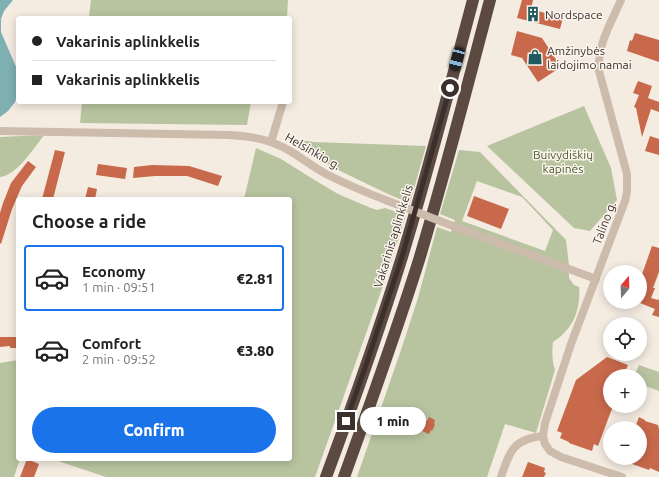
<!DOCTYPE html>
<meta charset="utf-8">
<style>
body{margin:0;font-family:Ubuntu,sans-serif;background:#f6f6f6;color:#222;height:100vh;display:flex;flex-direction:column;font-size:15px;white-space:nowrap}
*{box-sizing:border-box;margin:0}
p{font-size:13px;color:#767676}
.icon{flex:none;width:22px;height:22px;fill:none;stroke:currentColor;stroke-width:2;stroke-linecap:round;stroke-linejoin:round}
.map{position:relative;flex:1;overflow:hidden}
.details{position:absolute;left:16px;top:197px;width:276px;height:264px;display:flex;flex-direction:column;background:#fff;border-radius:4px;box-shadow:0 2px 10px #0003}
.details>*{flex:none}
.guide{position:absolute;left:16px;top:16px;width:276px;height:88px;border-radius:4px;box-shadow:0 2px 10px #0003;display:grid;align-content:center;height:88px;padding:0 16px;background:#fff}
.needle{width:26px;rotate:19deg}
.fabs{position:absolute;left:603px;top:265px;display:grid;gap:8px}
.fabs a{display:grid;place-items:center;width:44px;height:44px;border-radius:50%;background:#fff;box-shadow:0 2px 10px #0003;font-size:20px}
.end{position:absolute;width:18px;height:18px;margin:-9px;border:5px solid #3b302b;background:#fff;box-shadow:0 0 0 2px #fff}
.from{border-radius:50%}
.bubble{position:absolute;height:28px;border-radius:14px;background:#fff;box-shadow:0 2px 10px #0003;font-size:13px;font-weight:800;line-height:28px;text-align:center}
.car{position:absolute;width:12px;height:24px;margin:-12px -6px;border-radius:5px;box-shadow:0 0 3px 1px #0007;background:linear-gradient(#222 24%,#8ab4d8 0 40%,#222 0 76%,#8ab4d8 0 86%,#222 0)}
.guide b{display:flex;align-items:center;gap:14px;height:38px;font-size:15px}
.guide b+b{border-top:1px solid #e0e0e0}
.guide i{width:10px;height:10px;background:#222}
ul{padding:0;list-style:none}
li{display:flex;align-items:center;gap:12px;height:66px;margin:0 8px 6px;padding:0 8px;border:2px solid transparent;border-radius:4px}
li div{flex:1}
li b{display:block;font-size:15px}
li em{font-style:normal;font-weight:800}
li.active{border-color:#1a73e8}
li>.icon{width:36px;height:36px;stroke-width:1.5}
h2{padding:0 16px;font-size:18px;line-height:48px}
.cta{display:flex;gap:8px;margin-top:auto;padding:8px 16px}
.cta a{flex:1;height:46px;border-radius:24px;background:#1a73e8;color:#fff;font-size:16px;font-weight:800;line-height:46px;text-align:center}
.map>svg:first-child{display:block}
.green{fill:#b8c4a0;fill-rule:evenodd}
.water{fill:#7fb0b2}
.building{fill:#c8694b}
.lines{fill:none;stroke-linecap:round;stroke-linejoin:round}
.minor{stroke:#cdbbac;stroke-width:8}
.highway{stroke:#5c4a42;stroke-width:12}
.minor-bridge{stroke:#cdbbac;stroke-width:8}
.route{stroke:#3b302b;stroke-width:5}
.labels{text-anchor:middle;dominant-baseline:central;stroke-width:3;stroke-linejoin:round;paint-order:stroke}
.poi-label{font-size:12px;fill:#3b302b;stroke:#fbf5ee;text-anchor:start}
.street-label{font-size:12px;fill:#3b302b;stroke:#fbf5ee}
.park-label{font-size:12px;fill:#4a5a2e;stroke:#fbf5ee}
</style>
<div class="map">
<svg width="659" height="477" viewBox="0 0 659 477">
<rect width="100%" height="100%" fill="#f4ebe1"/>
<g class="green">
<polygon points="91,0 288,0 287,18 89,18"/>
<polygon points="82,102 251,102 247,125 80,123"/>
<polygon points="584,106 611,168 617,200 590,231 574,228 487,146"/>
<path d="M44 135C35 147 16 176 0 177V137Z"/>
<polygon points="286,138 314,142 426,146 410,203 390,195 334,168"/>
<polygon points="256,148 281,159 313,179 338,194 371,208 377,210 385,208 406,215 390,266 315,477 106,477 52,459 290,459 290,199 244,199"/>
<path d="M459 150 480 152 566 240 569 265V278L574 285 579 287C581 310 573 329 553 342 552 351 552 361 555 370L536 433 505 424 487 477H357L401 350 418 298 437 227 451 232 455 220 440 214ZM477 181 522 197 553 230 545 251 462 221Z"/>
<polygon points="18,360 18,459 20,459 14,477 0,477 0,363"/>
<polygon points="639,365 659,372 659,391 640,384 640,376 634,376"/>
</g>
<polygon class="water" points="0,0 13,0 4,11 1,19 1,32 17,69 18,94 15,102 8,111 0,117"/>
<g class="building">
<polygon points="522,0 533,0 531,9 563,18 560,29 517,18"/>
<polygon points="517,31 542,38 561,67 538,82 522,58 511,55"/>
<polygon points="635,33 659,40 659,62 627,51 630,40 632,41"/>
<polygon points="638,81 652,86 648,98 659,102 659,112 651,109 642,137 636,108 634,107 639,95 633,93"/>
<polygon points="650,136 659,139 659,155 645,151"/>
<polygon points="55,150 65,152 53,199 42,199"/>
<polygon points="28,161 36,167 22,186 12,209 1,244 0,243 0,213 3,203 11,183"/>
<polygon points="98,164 127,168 125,179 96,175"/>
<polygon points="152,165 189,166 222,176 218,186 187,176 155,176 133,178 134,167"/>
<polygon points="88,187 97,189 95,199 85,199"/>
<polygon points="474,196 509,209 501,229 467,216"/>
<polygon points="652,246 659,248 659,272 653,288 655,288 651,298 658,300 659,299 659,317 652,315 655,309 640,303 640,280"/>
<polygon points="0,337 18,337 18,348 10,348 10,346 0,347"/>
<polygon points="607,357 628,365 623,376 610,376 610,406 613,406 598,446 594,444 592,451 569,443 569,442 560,438 562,433 557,431 576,380"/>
<polygon points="429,417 435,420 434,424 435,425 432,431 431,430 429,434 422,431 423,429 421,428 425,420 427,421"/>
<polygon points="639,417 645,420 645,421 658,425 659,429 659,472 650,468 649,470 618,459 619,458 640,458 640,428 635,428"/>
<polygon points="27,459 39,464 34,477 20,477"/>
<polygon points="528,462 545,468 544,472 546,473 544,477 522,477"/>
</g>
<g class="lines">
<g class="minor">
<path d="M621 0C611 23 597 45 599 71L627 174V192L625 201 571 344 545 423 543 436 545 444 550 451 561 457 622 477"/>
<path d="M0 131 228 135C250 136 270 139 290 151 302 158 313 167 326 174 346 184 367 193 388 201"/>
<polyline points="271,142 283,102"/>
<polyline points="453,226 596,279"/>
<path d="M501 477C510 451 513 439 543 436"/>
</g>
<g class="highway">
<path d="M326 477C353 404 379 331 402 257 428 172 450 86 473 0"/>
<path d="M344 477C370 405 396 333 419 260 445 174 467 87 490 0"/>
</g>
<polyline class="minor-bridge" points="388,201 453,226"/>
</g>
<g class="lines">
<polyline class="route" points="346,421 366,365 402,257 450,88"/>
</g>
<defs>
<g id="building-bare" transform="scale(1.2)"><path d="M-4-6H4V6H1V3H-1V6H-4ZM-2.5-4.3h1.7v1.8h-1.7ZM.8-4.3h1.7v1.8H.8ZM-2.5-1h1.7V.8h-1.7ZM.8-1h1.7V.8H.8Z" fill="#1f5a5e" stroke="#fbf5ee" stroke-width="2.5" paint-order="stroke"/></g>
<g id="shop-bare" transform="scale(1.2)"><path d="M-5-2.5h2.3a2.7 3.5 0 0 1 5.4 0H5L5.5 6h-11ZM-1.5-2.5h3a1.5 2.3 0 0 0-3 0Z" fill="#1f5a5e" stroke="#fbf5ee" stroke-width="2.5" paint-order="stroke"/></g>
</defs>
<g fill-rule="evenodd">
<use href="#building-bare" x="533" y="14"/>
<use href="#shop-bare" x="535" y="57"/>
</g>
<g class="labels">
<g class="poi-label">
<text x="545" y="14">Nordspace</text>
<text x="547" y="50">Amžinybės<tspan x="547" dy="14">laidojimo namai</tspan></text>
</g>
<g class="street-label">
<text transform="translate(313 151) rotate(30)">Helsinkio g.</text>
<text transform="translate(604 223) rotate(-69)">Talino g.</text>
<text transform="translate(393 236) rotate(-73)">Vakarinis aplinkkelis</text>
</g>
<g class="park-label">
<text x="563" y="154">Buivydiškių<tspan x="563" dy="14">kapinės</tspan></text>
</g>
</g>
</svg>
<div class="fabs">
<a><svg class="needle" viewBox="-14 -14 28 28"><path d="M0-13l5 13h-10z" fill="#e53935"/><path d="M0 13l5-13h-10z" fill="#767676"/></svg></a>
<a><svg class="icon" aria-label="locate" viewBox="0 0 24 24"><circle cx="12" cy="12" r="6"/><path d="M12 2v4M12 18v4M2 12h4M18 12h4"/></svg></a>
<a>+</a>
<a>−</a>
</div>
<i class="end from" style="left:450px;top:88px"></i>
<i class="end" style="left:346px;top:421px"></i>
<div class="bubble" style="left:360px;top:407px;width:66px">1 min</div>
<i class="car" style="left:457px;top:59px;rotate:195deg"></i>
<div class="guide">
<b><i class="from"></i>Vakarinis aplinkkelis</b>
<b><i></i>Vakarinis aplinkkelis</b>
</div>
<section class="details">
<h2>Choose a ride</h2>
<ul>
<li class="active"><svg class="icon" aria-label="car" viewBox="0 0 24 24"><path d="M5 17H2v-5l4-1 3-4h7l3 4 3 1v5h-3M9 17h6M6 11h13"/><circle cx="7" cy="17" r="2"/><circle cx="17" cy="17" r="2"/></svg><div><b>Economy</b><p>1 min · 09:51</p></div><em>€2.81</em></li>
<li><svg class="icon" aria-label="car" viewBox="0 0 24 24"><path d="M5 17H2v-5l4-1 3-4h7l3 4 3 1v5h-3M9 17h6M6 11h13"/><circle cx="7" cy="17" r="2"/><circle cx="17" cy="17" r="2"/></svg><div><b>Comfort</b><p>2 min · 09:52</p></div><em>€3.80</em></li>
</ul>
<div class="cta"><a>Confirm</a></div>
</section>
</div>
